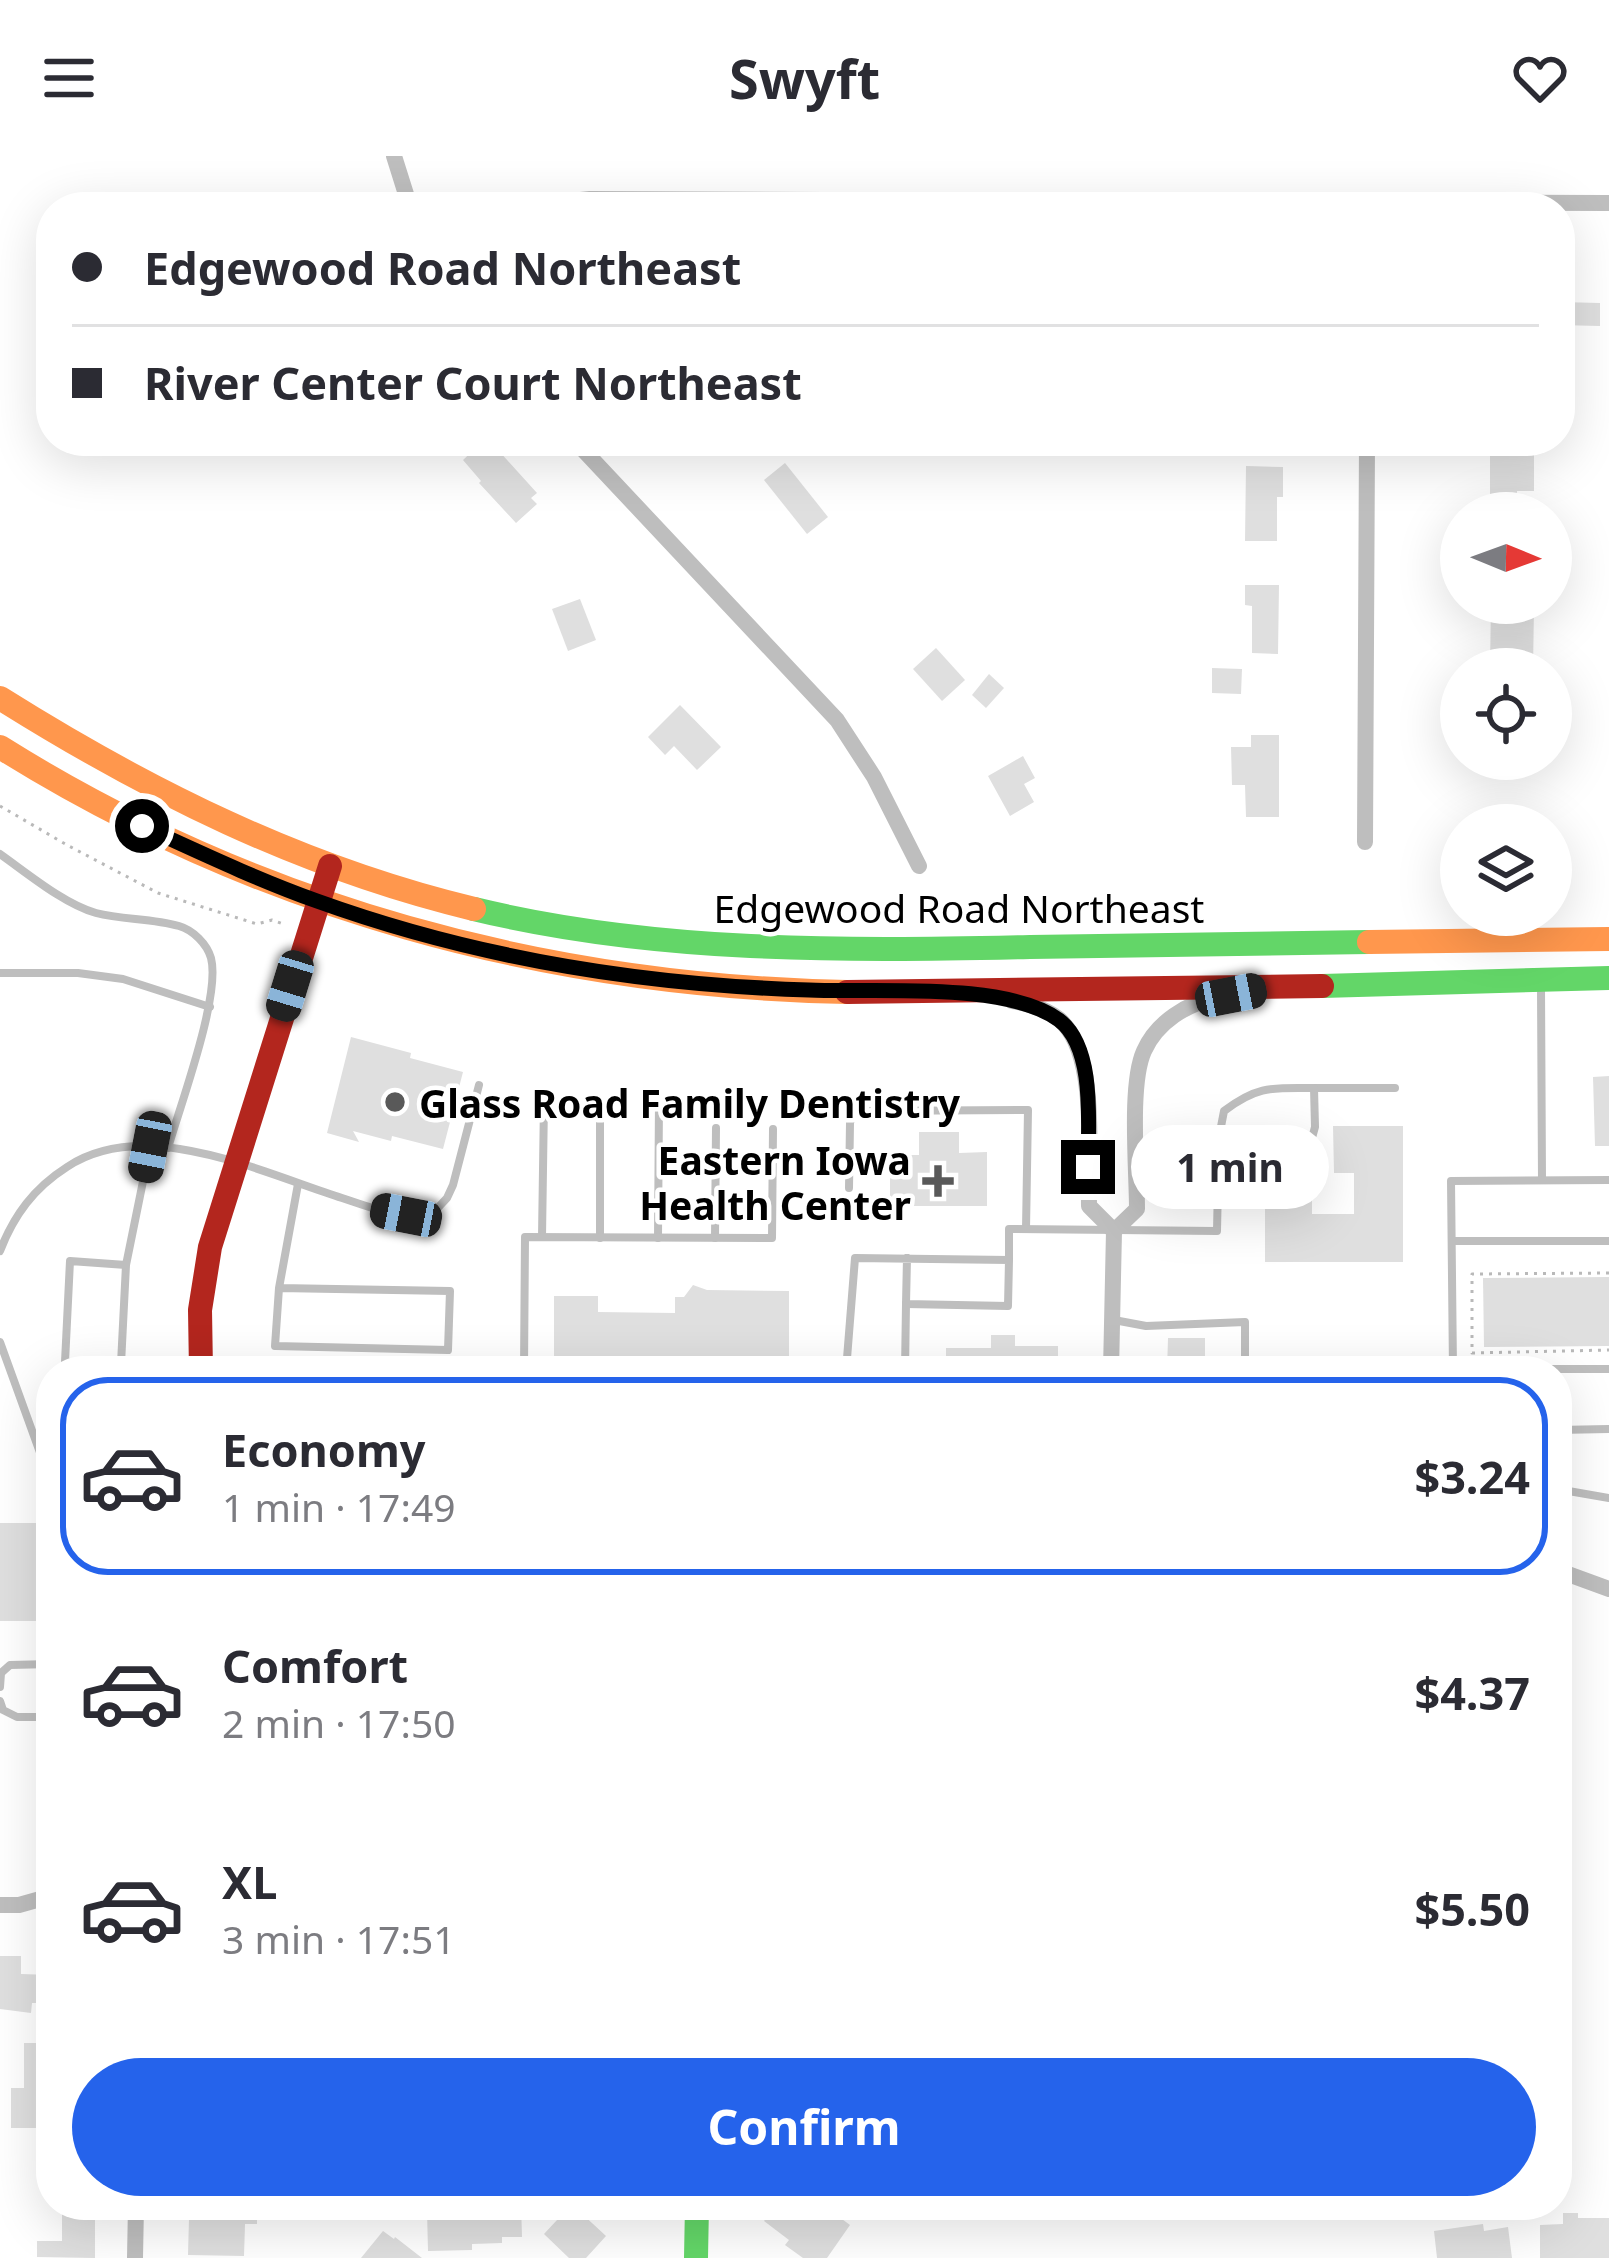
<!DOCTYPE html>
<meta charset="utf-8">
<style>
body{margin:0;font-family:"Noto Sans",sans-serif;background:#f2f2f3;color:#2b2b33;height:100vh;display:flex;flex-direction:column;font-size:45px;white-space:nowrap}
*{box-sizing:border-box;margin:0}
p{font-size:39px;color:#7c7c81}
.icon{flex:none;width:66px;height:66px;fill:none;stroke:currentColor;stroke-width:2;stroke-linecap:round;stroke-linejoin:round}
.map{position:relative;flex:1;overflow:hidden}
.side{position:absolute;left:36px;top:1200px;width:1536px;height:864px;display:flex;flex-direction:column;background:#fff;border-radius:48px;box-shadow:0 12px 48px #0002}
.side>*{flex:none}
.guide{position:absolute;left:36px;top:36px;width:1539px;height:264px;border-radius:48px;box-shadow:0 12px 48px #0002;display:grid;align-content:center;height:264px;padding:0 36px;background:#fff}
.needle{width:78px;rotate:91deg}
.controls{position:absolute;left:1440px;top:336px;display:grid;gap:24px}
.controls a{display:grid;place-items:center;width:132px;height:132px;border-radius:50%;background:#fff;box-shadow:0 12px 48px #0002;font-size:60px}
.end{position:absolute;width:54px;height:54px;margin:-27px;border:15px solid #000;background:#fff;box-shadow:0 0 0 6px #fff}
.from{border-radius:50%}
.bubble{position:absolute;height:84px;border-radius:42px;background:#fff;box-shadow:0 12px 48px #0002;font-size:39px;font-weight:700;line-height:84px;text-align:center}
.car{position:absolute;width:36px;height:72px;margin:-36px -18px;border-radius:15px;box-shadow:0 0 9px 3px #0007;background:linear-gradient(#222 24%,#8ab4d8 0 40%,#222 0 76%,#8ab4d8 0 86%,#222 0)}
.guide b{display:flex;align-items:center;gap:42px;height:114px;font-size:45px}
.guide b+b{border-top:3px solid #e1e1e2}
.guide i{width:30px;height:30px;background:#2b2b33}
ul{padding:21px 0 0;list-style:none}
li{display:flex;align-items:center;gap:36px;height:198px;margin:0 24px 18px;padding:0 12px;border:6px solid transparent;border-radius:48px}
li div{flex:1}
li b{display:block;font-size:45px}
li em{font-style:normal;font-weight:700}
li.active{border-color:#2563eb}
li>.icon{width:108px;height:108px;stroke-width:1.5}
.primary-button{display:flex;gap:24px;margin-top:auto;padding:24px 36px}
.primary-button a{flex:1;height:138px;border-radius:72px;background:#2563eb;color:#fff;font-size:48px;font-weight:700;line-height:138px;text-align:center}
header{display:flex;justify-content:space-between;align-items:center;height:156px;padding:0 36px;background:#fff;font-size:54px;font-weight:700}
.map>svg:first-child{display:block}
.building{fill:#dfdfdf}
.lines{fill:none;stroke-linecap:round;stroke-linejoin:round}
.path{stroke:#b9b9b9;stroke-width:3;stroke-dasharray:3 6;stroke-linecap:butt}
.lane{stroke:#bebebe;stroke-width:8}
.street{stroke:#bebebe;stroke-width:16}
.fast{stroke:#63d668;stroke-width:24}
.slow{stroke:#ff974d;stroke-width:24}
.jam{stroke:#b3261e;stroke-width:24}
.route{stroke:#000;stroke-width:15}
.poi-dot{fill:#595959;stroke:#fff;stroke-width:4.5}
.labels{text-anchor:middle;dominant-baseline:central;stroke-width:9;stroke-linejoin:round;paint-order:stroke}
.street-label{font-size:39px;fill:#000;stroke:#fff}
.poi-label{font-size:39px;font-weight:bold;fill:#000;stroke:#fff;text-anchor:start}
</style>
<header><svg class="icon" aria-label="menu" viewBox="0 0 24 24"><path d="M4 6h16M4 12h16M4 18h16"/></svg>Swyft<svg class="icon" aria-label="heart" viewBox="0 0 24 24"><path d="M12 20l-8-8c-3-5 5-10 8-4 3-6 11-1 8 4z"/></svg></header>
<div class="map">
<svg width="1609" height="2102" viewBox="0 0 1609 2102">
<rect width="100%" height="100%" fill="#fff"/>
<g class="building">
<polygon points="1560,146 1600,147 1600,170 1560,169"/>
<polygon points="483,285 490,285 537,337 531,342 537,348 516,367 479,327 481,325 463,304"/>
<polygon points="1490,294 1534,295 1534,335 1517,335 1517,357 1490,357"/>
<polygon points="785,307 828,361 807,378 764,324"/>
<polygon points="1246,310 1283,311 1283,341 1277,341 1277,385 1245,385"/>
<polygon points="1245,429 1279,429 1278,498 1252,497 1252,450 1245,449"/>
<polygon points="580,443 596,484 568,495 552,453"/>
<polygon points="1491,447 1513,447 1513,451 1534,451 1533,513 1490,513"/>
<polygon points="936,492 965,524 942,545 913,513"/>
<polygon points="1212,512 1242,513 1241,538 1212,537"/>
<polygon points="989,518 1004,532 986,552 972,539"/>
<polygon points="680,549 721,591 697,614 674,590 665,599 648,581"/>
<polygon points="1251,579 1279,579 1279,661 1246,661 1245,629 1232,629 1231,591 1251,591"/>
<polygon points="1023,600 1035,622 1024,628 1034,646 1010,660 988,620"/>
<polygon points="351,881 411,897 410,902 463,916 443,993 392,980 391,985 353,975 359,986 327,977"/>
<polygon points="1609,920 1609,990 1595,990 1593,921"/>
<polygon points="1333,970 1403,970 1403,1106 1265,1106 1265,1037 1312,1037 1312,1058 1354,1058 1354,1017 1334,1017"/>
<polygon points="919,976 959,976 959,997 987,996 987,1050 890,1050 890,999 919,999"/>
<polygon points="1609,1121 1609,1190 1484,1191 1483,1122"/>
<polygon points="693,1129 707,1134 789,1135 789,1215 554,1214 554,1140 598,1140 598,1156 675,1157 675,1141 684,1141"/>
<polygon points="991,1179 1015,1179 1015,1190 1058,1190 1058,1215 946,1215 946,1192 991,1192"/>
<polygon points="1168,1182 1205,1182 1205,1215 1167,1215"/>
<polygon points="0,1367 45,1367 45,1395 51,1395 51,1437 45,1437 45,1465 0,1465"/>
<polygon points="0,1800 21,1800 21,1818 51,1819 51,1839 41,1838 41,1847 32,1847 31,1857 0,1853"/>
<polygon points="24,1887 51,1887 51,1972 11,1972 11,1932 24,1932"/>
<polygon points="62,2049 95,2049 95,2102 37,2101 37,2085 62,2085"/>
<polygon points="211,2049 257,2049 257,2068 245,2068 244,2100 188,2099 189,2063 211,2063"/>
<polygon points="441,2049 521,2049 522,2081 502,2081 502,2087 472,2088 472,2094 428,2095 427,2055 441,2055"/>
<polygon points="776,2049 823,2049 850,2069 827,2102 803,2102 785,2089 789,2084 764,2065"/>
<polygon points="570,2050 577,2057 579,2055 606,2080 586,2102 569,2102 544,2078"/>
<polygon points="1563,2057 1578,2057 1578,2062 1609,2062 1609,2102 1540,2102 1540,2069 1563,2068"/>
<polygon points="1483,2068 1484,2075 1508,2071 1512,2102 1437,2102 1434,2075"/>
<polygon points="383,2075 394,2083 395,2081 422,2102 361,2102"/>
</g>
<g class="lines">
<g class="path">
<polyline points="0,650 67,689 158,737 257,768 272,764 286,769"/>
<polyline points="1609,1117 1472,1118 1472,1197 1609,1194"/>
</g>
<g class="lane">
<path d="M0 698C27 717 64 748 96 757 123 764 152 762 179 770 193 774 207 788 211 802 221 840 180 950 168 992"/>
<polyline points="0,817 78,817 123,823 210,851"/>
<polyline points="1541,832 1542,1024"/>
<polyline points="1314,932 1395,932"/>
<polyline points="600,945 600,1082"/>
<polyline points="849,1032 850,967 852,959 859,955 1028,954 1026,1073"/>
<polyline points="542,1081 544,945"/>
<polyline points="658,1082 659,945"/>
<polyline points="715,1082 716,972"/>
<polyline points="1452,1085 1609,1085"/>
<path d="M0 1095C14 1059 34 1032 67 1011 145 959 263 1017 342 1042 363 1049 384 1057 405 1059 414 1059 424 1057 433 1057L447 1042 453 1029 479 929"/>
<path d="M1009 1104V1073L1217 1075 1219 981 1224 955C1258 929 1273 932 1314 932L1315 971 1307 1000C1277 1021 1255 1020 1218 1020"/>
<polyline points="126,1109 70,1105 65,1206 121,1208 126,1109 150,991"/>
<polyline points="279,1132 450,1135 448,1194 275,1190 279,1132 298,1028"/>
<polyline points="1114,1164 1146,1170 1245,1166 1245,1215"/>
<polyline points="0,1186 51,1327"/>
<polyline points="1308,1213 1394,1215"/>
<polyline points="1453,1213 1609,1213"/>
<polyline points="524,1215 525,1081 772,1082 773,973"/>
<polyline points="846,1215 855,1102 1009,1104 1008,1150 906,1148 907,1102"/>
<polyline points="905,1215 906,1148"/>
<polyline points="1453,1215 1451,1025 1609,1024"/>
<polyline points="1557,1274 1609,1273"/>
<polyline points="1557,1333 1609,1342"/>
<polyline points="0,1531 1,1517 10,1509 51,1508"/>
<polyline points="0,1545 3,1554 17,1561 51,1561"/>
<polyline points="1557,1643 1560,1643 1557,1707"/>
</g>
<g class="street">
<polyline points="394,0 410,51"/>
<polyline points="513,51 590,43 1609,47"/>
<polyline points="575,285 837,564 874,621 919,710"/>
<polyline points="1365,686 1367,285"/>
<path d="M1012 845C1028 847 1052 855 1063 867 1098 903 1088 1002 1089 1050L1114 1075"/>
<path d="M1111 1215 1114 1075 1137 1053C1137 1013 1129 928 1144 895 1157 866 1187 847 1217 842"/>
<polyline points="1557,1414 1609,1433"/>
<polyline points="0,1749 19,1749 51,1740"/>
<polyline points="135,2102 136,2049"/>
</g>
<g class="fast">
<path d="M474 753C656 797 844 795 1030 791 1143 789 1256 787 1369 786"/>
<polyline points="1322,830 1609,822"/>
<polyline points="696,2102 697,2049"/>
</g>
<g class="slow">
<path d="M0 542C148 635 303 712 474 753"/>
<path d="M0 591C257 752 546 830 847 836"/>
<polyline points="1369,786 1609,783"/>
</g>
<g class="jam">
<polyline points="847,836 1322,830"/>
<polyline points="201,1215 200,1154 210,1091 330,710"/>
</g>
</g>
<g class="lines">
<path class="route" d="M142 670C199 696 258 724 317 745 475 802 642 829 809 834 875 837 1006 825 1059 864 1096 892 1088 969 1088 1011"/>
</g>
<g class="poi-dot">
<circle cx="395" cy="946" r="12"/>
<path d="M932 1007h12v12h12v12h-12v12h-12v-12h-12v-12h12z"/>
</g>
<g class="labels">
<g class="street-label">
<text x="959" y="751">Edgewood Road Northeast</text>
</g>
<g class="poi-label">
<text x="419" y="946">Glass Road Family Dentistry</text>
<text x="911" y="1003" text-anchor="end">Eastern Iowa<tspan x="911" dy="45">Health Center</tspan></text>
</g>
</g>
</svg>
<div class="controls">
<a><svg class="needle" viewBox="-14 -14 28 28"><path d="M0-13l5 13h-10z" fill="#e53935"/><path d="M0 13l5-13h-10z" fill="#7c7c81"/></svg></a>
<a><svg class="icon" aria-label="locate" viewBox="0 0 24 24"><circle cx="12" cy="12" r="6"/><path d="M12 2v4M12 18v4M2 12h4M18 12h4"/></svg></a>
<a><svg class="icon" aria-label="layers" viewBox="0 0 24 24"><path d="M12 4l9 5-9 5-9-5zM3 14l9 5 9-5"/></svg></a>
</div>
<i class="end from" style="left:142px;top:670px"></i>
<i class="end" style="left:1088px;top:1011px"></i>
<div class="bubble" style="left:1131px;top:969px;width:198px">1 min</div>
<i class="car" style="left:290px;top:830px;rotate:197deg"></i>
<i class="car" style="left:1231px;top:839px;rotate:79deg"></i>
<i class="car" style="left:150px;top:991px;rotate:191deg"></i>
<i class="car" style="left:406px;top:1059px;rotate:281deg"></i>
<div class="guide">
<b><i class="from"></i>Edgewood Road Northeast</b>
<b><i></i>River Center Court Northeast</b>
</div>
<section class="side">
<ul>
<li class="active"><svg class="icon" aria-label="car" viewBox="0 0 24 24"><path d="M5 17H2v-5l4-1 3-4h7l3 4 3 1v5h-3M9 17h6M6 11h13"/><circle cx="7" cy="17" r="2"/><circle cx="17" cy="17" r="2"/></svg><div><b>Economy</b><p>1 min · 17:49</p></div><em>$3.24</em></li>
<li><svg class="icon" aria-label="car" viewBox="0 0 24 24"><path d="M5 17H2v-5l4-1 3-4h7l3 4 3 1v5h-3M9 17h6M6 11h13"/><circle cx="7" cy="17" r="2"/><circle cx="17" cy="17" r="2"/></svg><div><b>Comfort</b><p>2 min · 17:50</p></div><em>$4.37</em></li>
<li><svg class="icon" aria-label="car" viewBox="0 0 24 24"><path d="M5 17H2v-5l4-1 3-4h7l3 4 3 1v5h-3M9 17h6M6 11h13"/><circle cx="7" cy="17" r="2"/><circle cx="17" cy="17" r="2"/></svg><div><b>XL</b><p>3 min · 17:51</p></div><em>$5.50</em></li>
</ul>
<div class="primary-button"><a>Confirm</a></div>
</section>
</div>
